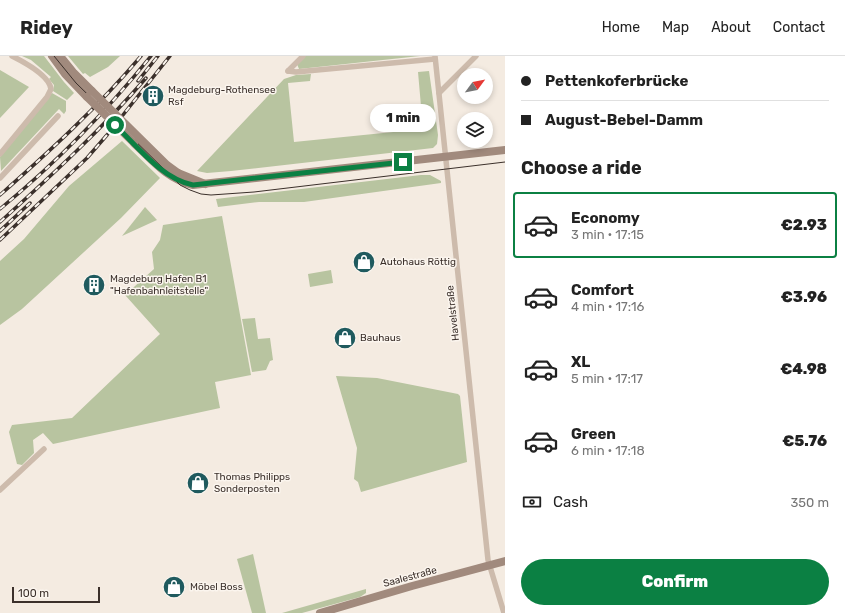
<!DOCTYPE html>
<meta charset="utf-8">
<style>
body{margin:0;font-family:Rubik,sans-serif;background:#f2f2f2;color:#222;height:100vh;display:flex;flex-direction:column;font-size:15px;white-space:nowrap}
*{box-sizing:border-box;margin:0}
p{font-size:13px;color:#767676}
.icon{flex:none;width:22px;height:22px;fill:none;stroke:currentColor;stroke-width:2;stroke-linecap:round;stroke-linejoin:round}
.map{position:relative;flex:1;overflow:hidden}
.sheet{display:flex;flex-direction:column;background:#fff;width:340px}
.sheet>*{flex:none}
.guide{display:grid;align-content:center;height:88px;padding:0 16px;background:#fff}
.needle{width:26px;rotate:58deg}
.controls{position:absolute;left:457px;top:12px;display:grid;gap:8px}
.controls a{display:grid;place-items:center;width:36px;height:36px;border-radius:50%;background:#fff;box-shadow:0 2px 6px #0003;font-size:20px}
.scale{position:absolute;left:12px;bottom:10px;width:88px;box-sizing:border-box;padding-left:4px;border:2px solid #3b302b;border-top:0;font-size:11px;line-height:14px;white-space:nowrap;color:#3b302b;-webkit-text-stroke:3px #fbf5ee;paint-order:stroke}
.end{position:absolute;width:18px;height:18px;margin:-9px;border:5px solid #0b8043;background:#fff;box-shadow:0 0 0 2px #fff}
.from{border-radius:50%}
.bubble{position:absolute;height:28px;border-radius:14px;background:#fff;box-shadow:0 2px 6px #0003;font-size:13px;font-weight:800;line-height:28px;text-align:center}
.guide b{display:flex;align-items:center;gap:14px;height:38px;font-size:15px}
.guide b+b{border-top:1px solid #e0e0e0}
.guide i{width:10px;height:10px;background:#222}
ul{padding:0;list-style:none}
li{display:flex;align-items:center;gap:12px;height:66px;margin:0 8px 6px;padding:0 8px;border:2px solid transparent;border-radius:4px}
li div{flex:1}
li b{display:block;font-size:15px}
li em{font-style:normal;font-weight:800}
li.on{border-color:#0b8043}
li>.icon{width:36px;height:36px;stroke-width:1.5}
h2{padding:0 16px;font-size:18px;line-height:48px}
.pay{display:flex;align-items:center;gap:10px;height:44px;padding:0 16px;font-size:15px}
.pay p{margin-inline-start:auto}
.primary-button{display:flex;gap:8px;margin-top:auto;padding:8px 16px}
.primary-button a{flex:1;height:46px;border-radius:24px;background:#0b8043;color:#fff;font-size:16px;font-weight:800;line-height:46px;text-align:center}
header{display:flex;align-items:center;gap:24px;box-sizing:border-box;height:56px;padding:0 20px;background:#fff;border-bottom:1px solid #e0e0e0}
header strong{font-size:19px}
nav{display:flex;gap:22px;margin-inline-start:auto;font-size:14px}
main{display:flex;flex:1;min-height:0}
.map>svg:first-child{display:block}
.green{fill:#b8c4a0}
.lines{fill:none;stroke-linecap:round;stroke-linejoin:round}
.minor{stroke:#cdbbac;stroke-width:5.5}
.secondary{stroke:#a18a7d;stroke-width:8}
.tram{stroke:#3b302b;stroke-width:1}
.rail-casing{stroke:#3b302b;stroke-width:3.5}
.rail{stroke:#fbf5ee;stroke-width:2;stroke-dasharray:6;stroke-linecap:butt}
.secondary-bridge{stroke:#a18a7d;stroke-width:8}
.route{stroke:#0b8043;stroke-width:5}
.labels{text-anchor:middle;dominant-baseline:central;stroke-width:3;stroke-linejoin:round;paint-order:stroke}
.poi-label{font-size:10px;fill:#3b302b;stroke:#fbf5ee;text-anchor:start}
.street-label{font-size:10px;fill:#3b302b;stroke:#fbf5ee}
</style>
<header>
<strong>Ridey</strong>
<nav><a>Home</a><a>Map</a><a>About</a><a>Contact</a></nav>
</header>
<main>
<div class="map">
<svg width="505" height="557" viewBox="0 0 505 557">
<rect width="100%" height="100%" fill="#f4ebe1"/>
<g class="green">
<polygon points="22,0 44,0 64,26 74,37 67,44 53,35 54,29 49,23 51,21 31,4"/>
<polygon points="68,0 120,0 108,11 90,21 85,17 83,18"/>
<polygon points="305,0 420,0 299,13 297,8"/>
<polygon points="0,14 29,31 0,62"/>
<polygon points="429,15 438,79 437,88 433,92 231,115 207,117 197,115 284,23 296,19 311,18 310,25 288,27 294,86 423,73 418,16"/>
<polygon points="52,37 66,45 66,55 64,58 59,53 1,115 0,101"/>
<polygon points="122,85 160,122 121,162 22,253 0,269 0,205 24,183 69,130"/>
<polygon points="421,119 430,119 441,125 441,127 304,146 259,146 218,151 216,143"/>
<polygon points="145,151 157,164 122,180"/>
<polygon points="222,160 251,319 215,326 220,352 53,388 43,377 33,384 34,397 22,409 17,408 9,376 12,369 72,362 160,278 125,239 154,213 152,196 160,184 163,169"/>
<polygon points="331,214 333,227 310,231 308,218"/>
<polygon points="255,262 258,283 270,282 273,304 270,305 266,314 252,316 242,263"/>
<polygon points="336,320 377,322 458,338 460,340 467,406 361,436 358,426 354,423 357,392"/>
<polygon points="253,498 266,557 252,557 237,503"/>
<polygon points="366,533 366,537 360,541 302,557 282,557"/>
</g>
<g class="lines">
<g class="minor">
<polyline points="435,0 488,504 504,557"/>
<polyline points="288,15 296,16 435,3"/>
<polyline points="288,15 303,0"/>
<polyline points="439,37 476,0"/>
<path d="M0 98 47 41 51 33C49 19 24 6 12 0"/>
<polyline points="0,122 58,60"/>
<polyline points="0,434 44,393"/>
</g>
<g class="secondary">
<polyline points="52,0 65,18 87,41"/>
<polyline points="60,0 73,16 92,35"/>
<path d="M134 87C152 104 168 124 193 129L505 94"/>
<polyline points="178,117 205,128"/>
<polyline points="320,557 412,530 505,505"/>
</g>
<polyline class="tram" points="54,0 76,27 172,121 180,129 190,134 201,138 211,139 254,136 505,106"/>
<g class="rail-casing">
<g id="rail">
<polyline points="138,25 158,0"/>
<path d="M0 139C50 95 98 51 141 0"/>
<path d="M0 153C56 107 106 56 151 0"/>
<path d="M0 166C51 120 101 74 146 22"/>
<polyline points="0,175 30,147"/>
<polyline points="0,184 87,102 107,79 170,0"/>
</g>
</g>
<use href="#rail" class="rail"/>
<g class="secondary-bridge">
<polyline points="92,35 167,109 178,117"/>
<polyline points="87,41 134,87"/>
</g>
</g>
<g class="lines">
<path class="route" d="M115 69C137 90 162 123 193 129L403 106"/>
</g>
<defs>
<g id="building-disc" transform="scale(1.15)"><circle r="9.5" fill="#1f5a5e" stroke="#fbf5ee"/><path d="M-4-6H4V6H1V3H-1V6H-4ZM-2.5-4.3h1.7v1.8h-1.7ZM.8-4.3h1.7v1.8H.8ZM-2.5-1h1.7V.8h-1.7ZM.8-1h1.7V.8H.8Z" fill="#fff"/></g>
<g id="shop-disc" transform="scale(1.15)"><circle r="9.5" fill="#1f5a5e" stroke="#fbf5ee"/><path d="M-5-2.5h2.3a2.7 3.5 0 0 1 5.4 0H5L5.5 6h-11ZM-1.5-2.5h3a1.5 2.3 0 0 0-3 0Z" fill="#fff"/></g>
</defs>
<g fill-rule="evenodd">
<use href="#building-disc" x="153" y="40"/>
<use href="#shop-disc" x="364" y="206"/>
<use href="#building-disc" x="94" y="229"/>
<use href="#shop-disc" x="345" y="282"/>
<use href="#shop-disc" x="198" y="427"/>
<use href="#shop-disc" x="174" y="531"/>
</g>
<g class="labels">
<g class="poi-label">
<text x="168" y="34">Magdeburg-Rothensee<tspan x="168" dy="12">Rsf</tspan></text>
<text x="380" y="206">Autohaus Röttig</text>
<text x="110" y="223">Magdeburg Hafen B1<tspan x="110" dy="12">"Hafenbahnleitstelle"</tspan></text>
<text x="360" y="282">Bauhaus</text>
<text x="214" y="421">Thomas Philipps<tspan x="214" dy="12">Sonderposten</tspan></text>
<text x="190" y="531">Möbel Boss</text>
</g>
<g class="street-label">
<text transform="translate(453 257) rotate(-96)">Havelstraße</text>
<text transform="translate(410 521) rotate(-15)">Saalestraße</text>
</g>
</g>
</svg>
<div class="controls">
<a><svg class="needle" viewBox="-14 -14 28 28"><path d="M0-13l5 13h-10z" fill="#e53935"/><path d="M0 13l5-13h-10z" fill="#767676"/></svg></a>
<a><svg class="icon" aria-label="layers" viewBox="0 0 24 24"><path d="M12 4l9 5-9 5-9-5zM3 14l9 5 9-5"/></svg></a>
</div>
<div class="scale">100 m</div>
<i class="end from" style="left:115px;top:69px"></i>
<i class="end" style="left:403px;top:106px"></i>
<div class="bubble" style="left:370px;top:48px;width:66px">1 min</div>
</div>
<section class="sheet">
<div class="guide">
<b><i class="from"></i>Pettenkoferbrücke</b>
<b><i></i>August-Bebel-Damm</b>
</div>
<h2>Choose a ride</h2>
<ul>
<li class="on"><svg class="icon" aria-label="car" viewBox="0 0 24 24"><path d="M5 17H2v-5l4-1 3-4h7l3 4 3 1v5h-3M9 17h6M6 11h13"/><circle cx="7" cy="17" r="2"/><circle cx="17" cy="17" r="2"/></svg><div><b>Economy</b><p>3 min · 17:15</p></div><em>€2.93</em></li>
<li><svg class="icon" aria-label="car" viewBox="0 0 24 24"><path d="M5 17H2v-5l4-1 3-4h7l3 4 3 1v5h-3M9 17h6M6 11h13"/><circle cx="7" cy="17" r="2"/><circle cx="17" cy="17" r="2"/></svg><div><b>Comfort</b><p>4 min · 17:16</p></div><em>€3.96</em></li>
<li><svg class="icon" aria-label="car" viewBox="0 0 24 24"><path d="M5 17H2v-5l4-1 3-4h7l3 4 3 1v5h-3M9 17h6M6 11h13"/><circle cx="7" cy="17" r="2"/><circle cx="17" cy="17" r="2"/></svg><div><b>XL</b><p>5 min · 17:17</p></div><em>€4.98</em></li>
<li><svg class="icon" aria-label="car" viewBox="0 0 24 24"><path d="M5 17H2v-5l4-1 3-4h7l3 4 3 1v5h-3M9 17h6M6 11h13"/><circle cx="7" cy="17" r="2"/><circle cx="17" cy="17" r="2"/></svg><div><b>Green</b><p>6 min · 17:18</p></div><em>€5.76</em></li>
</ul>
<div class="pay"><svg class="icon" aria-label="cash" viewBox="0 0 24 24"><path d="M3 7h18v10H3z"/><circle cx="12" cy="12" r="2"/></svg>Cash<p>350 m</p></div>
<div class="primary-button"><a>Confirm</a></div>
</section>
</main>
